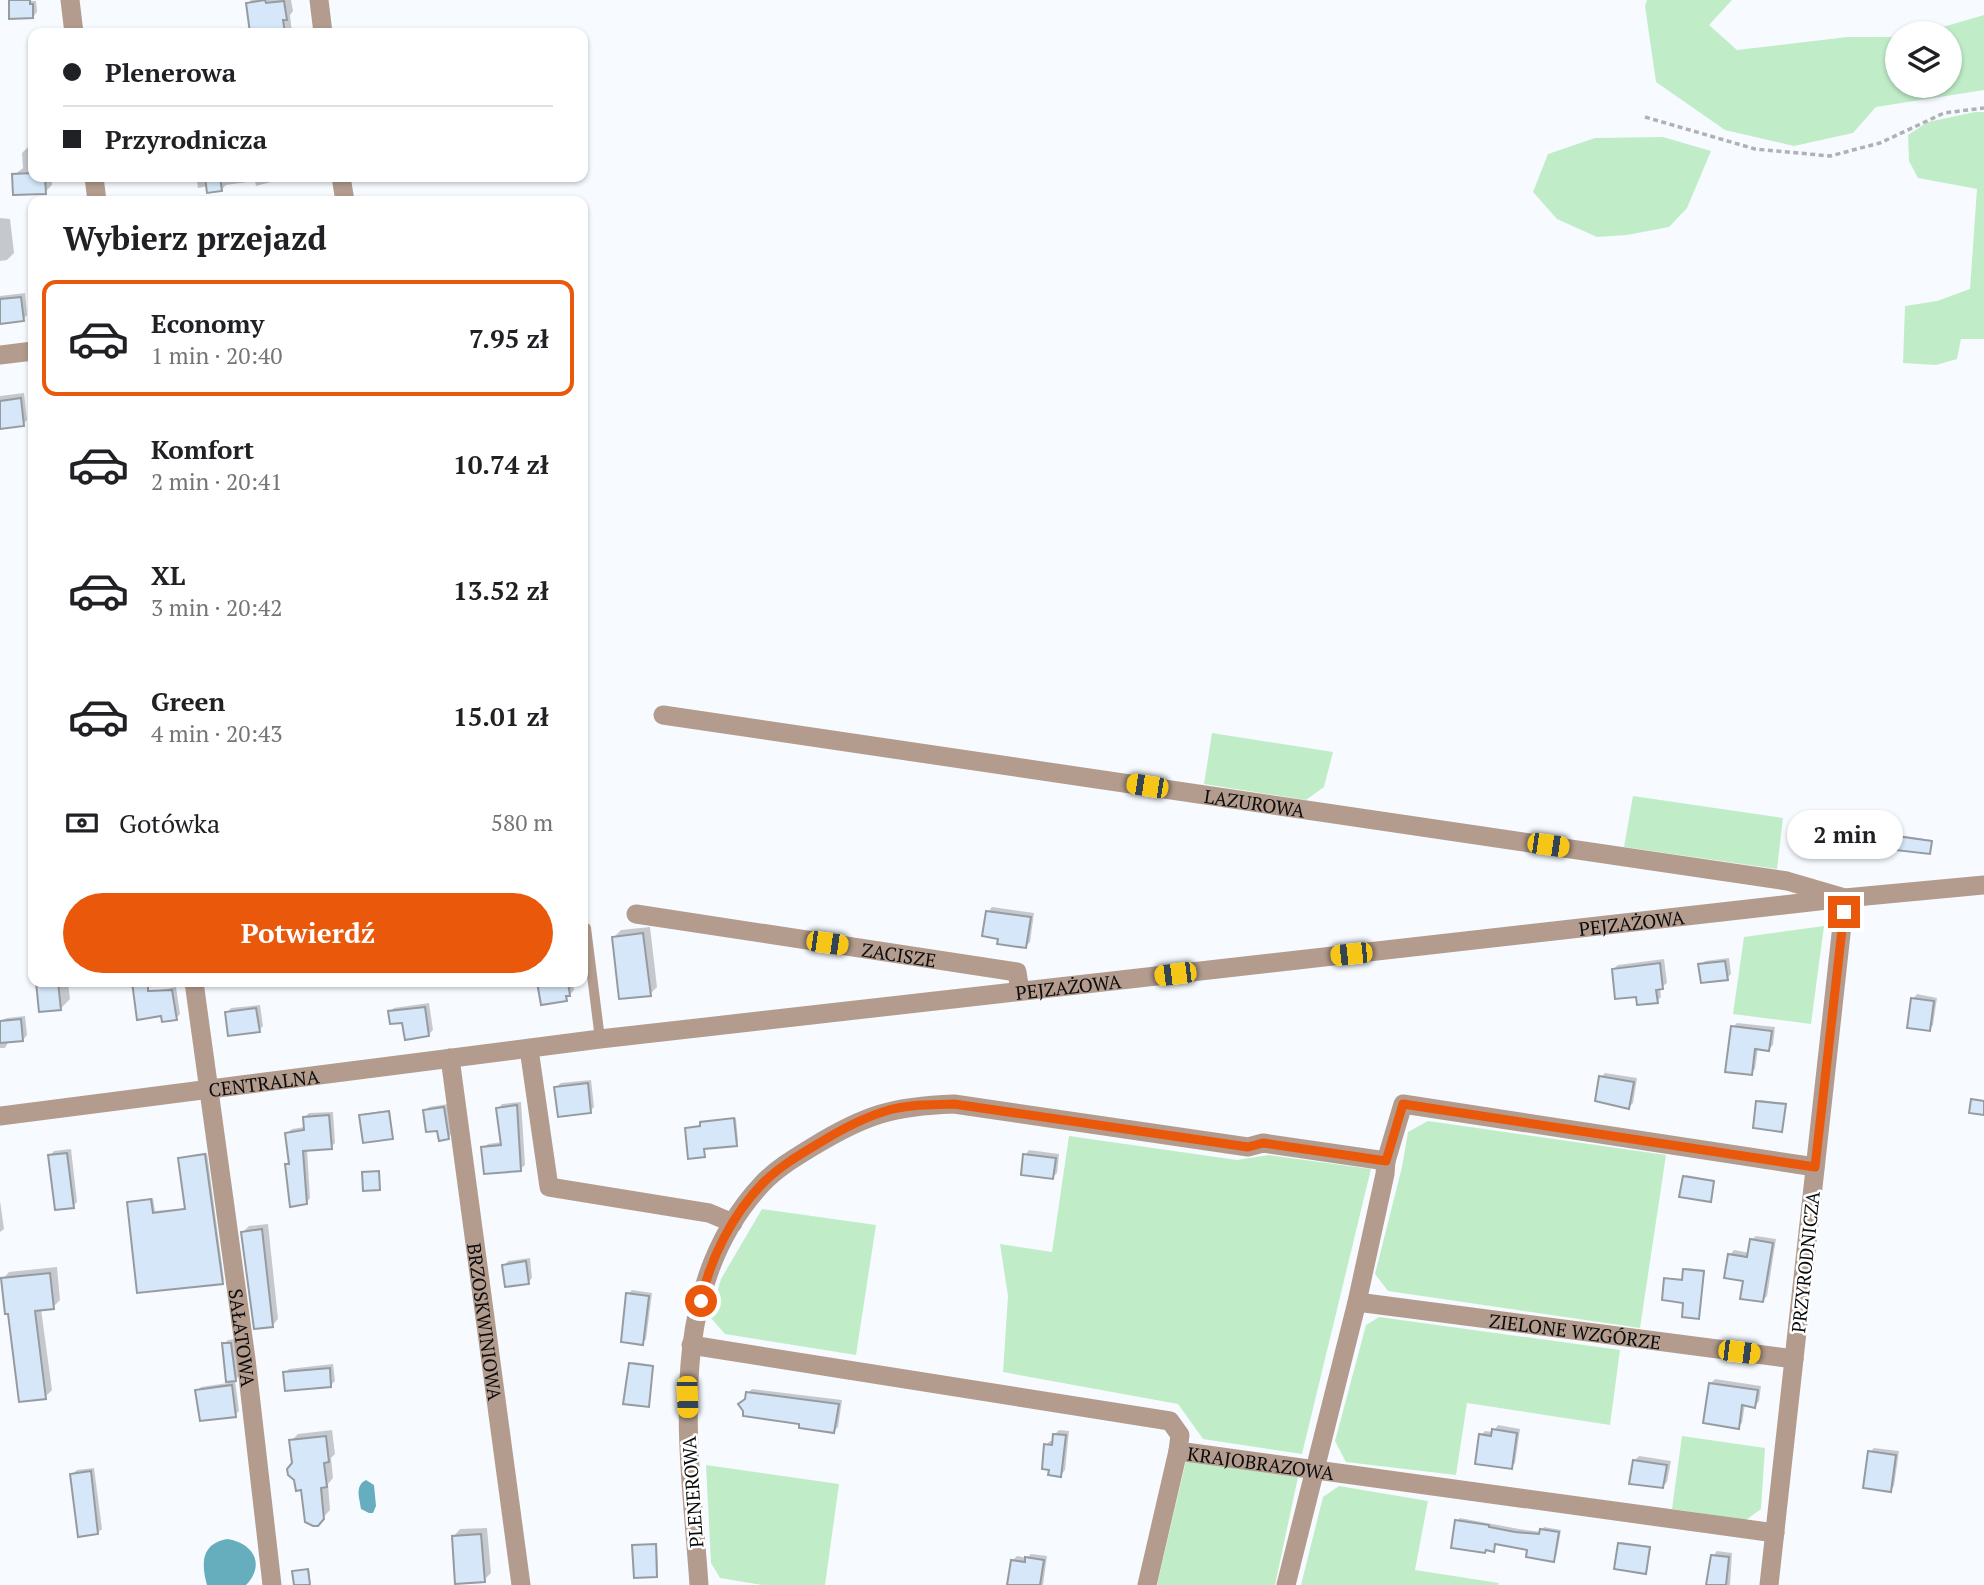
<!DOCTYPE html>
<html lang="pl">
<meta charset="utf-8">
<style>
body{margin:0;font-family:"PT Serif",serif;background:#f6f6f6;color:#202124;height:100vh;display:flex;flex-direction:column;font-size:26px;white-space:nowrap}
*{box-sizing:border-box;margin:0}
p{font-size:23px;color:#757577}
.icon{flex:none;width:38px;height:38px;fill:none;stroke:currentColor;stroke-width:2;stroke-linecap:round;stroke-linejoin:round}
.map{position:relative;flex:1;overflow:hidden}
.sheet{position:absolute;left:28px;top:196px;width:560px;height:791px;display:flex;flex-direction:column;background:#fff;border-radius:14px;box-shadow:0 2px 5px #0004}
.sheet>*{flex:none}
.guide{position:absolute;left:28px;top:28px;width:560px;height:154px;border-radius:14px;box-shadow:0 2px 5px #0004;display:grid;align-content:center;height:154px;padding:0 35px;background:#fff}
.fabs{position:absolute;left:1885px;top:21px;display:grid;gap:14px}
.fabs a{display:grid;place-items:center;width:77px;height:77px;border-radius:50%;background:#fff;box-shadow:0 2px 5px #0004;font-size:35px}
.end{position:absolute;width:32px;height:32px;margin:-16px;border:9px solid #ea580c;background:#fff;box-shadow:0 0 0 4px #fff}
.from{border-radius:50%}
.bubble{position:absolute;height:49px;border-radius:24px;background:#fff;box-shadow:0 2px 5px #0004;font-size:23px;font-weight:600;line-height:49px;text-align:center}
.car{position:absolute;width:21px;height:42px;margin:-21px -10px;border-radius:9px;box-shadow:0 0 5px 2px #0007;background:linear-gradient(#f5c518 24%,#345 0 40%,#f5c518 0 76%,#345 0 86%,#f5c518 0)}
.guide b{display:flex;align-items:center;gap:24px;height:66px;font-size:26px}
.guide b+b{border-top:2px solid #e0e0e0}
.guide i{width:18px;height:18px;background:#202124}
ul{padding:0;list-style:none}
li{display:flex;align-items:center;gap:21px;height:116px;margin:0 14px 10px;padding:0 21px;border:4px solid transparent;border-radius:14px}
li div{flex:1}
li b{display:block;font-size:26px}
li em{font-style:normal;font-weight:600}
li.current{border-color:#ea580c}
li>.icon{width:63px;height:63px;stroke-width:1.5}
h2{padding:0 35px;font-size:32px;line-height:84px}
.pay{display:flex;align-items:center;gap:18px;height:77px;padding:0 35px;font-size:26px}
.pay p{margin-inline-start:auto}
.action{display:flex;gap:14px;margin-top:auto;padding:14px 35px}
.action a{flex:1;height:80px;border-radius:42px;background:#ea580c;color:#fff;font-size:28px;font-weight:600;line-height:80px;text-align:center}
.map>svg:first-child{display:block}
.green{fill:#c0edc8}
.water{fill:#66adbe}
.shadow{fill:#0003}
.building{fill:#d5e7f8;stroke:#969b9f;stroke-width:2}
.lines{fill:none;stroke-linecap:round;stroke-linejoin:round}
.path{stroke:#afb2b5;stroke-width:3.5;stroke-dasharray:5 3.5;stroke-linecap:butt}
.service{stroke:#b39c8e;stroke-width:10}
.minor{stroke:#b39c8e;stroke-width:19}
.tertiary{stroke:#b39c8e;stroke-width:19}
.route{stroke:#ea580c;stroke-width:9}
.labels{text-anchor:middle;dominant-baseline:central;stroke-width:5;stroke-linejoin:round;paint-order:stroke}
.street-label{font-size:19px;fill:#0b0c0d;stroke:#fff}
</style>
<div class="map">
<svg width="1984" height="1585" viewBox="0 0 1984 1585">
<rect width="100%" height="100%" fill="#f7fbff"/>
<g class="green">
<polygon points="1647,0 1732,0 1709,25 1737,50 1847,37 1897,37 1897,86 1950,86 1950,33 1922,33 1984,15 1984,90 1876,107 1853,133 1794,146 1725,130 1656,82 1645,6"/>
<polygon points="1975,112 1984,112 1984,339 1961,339 1957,359 1936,365 1903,363 1905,306 1937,301 1970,289 1977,189 1918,178 1909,161 1908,135 1928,122"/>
<polygon points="1663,137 1711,151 1687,208 1669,227 1627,235 1597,237 1557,219 1533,192 1548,154 1595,138"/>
<polygon points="1212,733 1333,752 1324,787 1306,800 1204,784"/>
<polygon points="1633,796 1783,818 1777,869 1624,847"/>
<polygon points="1824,926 1811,1024 1733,1014 1744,937"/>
<polygon points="1428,1121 1666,1155 1640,1328 1388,1291 1375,1274 1402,1167 1408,1132"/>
<polygon points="1069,1136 1237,1160 1269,1155 1371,1169 1302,1454 1203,1439 1178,1404 1003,1372 1008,1296 1000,1244 1052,1252"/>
<polygon points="762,1209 876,1225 856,1355 725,1334 710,1317 721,1279"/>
<polygon points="1379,1317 1620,1350 1610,1425 1467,1403 1456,1475 1346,1462 1335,1441 1366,1325"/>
<polygon points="1682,1436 1765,1448 1761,1509 1746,1520 1672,1509"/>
<polygon points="1186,1461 1298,1477 1275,1585 1157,1585"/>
<polygon points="706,1465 839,1484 825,1585 762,1585 720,1578 711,1563"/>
<polygon points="1339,1486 1428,1501 1415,1570 1499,1583 1498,1585 1301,1585 1323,1497"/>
</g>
<g class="water">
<path d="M366 1480 374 1485 376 1506 373 1513H369L361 1509C360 1499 354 1486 366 1480Z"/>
<path d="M227 1539C253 1543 266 1564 246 1585H207C201 1563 201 1544 227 1539Z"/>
</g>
<g class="shadow">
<polygon points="10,0 36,1 37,12 33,17"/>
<polygon points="251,0 291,0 293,11 290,15 292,33 251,33 248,4"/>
<polygon points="162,30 162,33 131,33"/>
<polygon points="32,60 33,60 33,100 28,64"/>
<polygon points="29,146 33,146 33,177 52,177 52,185 45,192 14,175 23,168 22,153"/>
<polygon points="196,177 315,177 313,179 271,182 256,186 255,181 226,185 221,190 208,186 198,188"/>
<polygon points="0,218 10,219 14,253 7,260 0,261"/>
<polygon points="25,293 27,315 23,319 0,322 0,296"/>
<polygon points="24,393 27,420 23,424 0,427 0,396"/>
<polygon points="1892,834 1932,840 1931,851 1929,853 1890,836"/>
<polygon points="992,907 1034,913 1030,942 1026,946 1000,937 988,912"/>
<polygon points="650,927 657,987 650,994 614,937 621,930"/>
<polygon points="1729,958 1731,974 1727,978 1700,965 1705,961"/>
<polygon points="1664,959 1667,983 1660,988 1661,997 1657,1001 1638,995 1613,969 1618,965"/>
<polygon points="38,982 74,982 68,982 70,999 60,1009 41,1010"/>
<polygon points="539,982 573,982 574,990 566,999 542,1003"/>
<polygon points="176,987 180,1014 176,1018 138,995"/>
<polygon points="1917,994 1937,998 1933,1025 1929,1030 1913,999"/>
<polygon points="429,1003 433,1030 428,1035 390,1012 394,1008"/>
<polygon points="260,1005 263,1026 259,1030 227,1013 231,1008"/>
<polygon points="25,1016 27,1035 23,1040 9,1041 5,1048 0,1048 0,1021 7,1018"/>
<polygon points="1737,1023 1775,1027 1773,1045 1769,1049 1758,1048 1755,1069 1751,1073 1733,1027"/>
<polygon points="1605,1073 1637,1078 1633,1103 1629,1107 1601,1077"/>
<polygon points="591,1080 594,1107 590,1111 556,1087 561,1083"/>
<polygon points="1760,1100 1786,1103 1781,1130 1758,1101"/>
<polygon points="521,1102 525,1165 520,1169 483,1148 488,1144 502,1142 498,1109 502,1104"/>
<polygon points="448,1104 452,1133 448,1138 425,1111 429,1107"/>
<polygon points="390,1110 392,1138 361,1116 362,1114"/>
<polygon points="333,1112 335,1143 331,1147 307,1149 310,1198 306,1203 286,1165 291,1161 287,1133 292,1129 305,1127 304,1118 309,1113"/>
<polygon points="736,1118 738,1142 705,1147 704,1156 686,1128 702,1125 704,1121"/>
<polygon points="71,1149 77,1202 73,1206 50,1156 54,1151"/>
<polygon points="1029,1150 1059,1154 1057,1173 1053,1177 1025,1155"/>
<polygon points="207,1153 224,1280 222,1282 129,1203 153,1198 155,1211 186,1208 180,1159"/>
<polygon points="1686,1175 1714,1180 1712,1199 1710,1200 1684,1177"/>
<polygon points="0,1201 4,1229 0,1232"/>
<polygon points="268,1224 278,1319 272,1326 243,1232 249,1226"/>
<polygon points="1756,1236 1776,1239 1767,1296 1762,1301 1745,1280 1730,1255 1734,1250 1750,1253 1751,1240"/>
<polygon points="530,1258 532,1278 528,1282 504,1266 508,1261"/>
<polygon points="57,1267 60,1300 53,1307 41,1309 52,1390 45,1397 9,1312 3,1279 9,1272"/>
<polygon points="1686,1268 1705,1270 1698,1317 1666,1278 1683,1279"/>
<polygon points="632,1290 652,1293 646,1339 642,1343 628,1294"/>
<polygon points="235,1339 240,1375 235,1380 239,1411 235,1415 197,1391 201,1387 228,1383 224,1344 228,1340"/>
<polygon points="633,1362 654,1365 648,1405 631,1364"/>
<polygon points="333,1364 335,1381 331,1385 285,1373 289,1369"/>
<polygon points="1715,1379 1761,1386 1759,1401 1755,1406 1745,1404 1742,1423 1738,1427 1711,1383"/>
<polygon points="752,1389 842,1400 838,1427 834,1431 801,1422 747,1399 748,1393"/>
<polygon points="1498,1425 1520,1429 1515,1463 1511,1467 1481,1435 1485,1431 1493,1432"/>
<polygon points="332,1430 335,1454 331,1458 333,1478 328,1484 330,1510 317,1524 294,1463 291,1441 298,1434"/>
<polygon points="1059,1430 1069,1431 1065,1470 1061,1475 1046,1445 1050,1441 1054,1441 1055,1434"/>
<polygon points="1874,1448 1899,1451 1894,1486 1890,1490 1870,1452"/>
<polygon points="1639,1456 1671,1461 1667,1482 1663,1486 1635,1460"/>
<polygon points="94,1468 102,1529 97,1533 72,1474 77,1470"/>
<polygon points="1460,1518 1519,1529 1541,1532 1544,1527 1561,1530 1556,1557 1553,1560 1530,1548 1497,1543 1494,1550 1457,1521"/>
<polygon points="487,1528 491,1573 484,1580 454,1536 460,1529"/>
<polygon points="1621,1542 1651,1546 1646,1572 1620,1544"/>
<polygon points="657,1543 658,1573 657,1575 634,1546"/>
<polygon points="1717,1551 1732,1553 1730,1585 1709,1585 1713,1556"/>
<polygon points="1031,1554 1047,1556 1043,1585 1009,1585 1013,1560 1017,1556 1027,1558"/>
<polygon points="309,1568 311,1585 296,1585 294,1571"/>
</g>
<g class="building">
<polygon points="9,0 30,0 30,4 33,4 33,18 9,19"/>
<polygon points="265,0 266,3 284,1 287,20 283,20 285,33 250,33 246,3"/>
<polygon points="33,173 33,177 45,177 46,194 13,195 12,174"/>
<polygon points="205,177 220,177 222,191 207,193"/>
<polygon points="21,297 24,321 0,324 0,299"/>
<polygon points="21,398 24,426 0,429 0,401"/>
<polygon points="1889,835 1932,841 1930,854 1886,849"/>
<polygon points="986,911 1031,917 1026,948 997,944 998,939 982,936"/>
<polygon points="643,933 651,996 619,999 612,937"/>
<polygon points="1725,961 1728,980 1701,983 1698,964"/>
<polygon points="1660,963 1663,989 1656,990 1658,1003 1637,1005 1636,997 1615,999 1612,969"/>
<polygon points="36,982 58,982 61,1010 39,1012"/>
<polygon points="132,982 148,982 148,991 172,990 177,1020 162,1022 161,1016 137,1020"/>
<polygon points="537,982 568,982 570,996 566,996 567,1001 541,1005"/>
<polygon points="1911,998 1934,1001 1930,1031 1907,1028"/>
<polygon points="425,1007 429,1036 405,1040 402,1023 390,1024 388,1011"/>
<polygon points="256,1008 260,1032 228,1036 225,1012"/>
<polygon points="21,1019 23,1041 0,1043 0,1021"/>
<polygon points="1731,1026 1772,1031 1769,1051 1755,1049 1752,1075 1725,1072"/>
<polygon points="1599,1076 1634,1082 1629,1109 1595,1101"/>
<polygon points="588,1083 591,1113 558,1117 554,1087"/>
<polygon points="1971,1099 1984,1101 1984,1115 1969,1113"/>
<polygon points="1756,1101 1786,1104 1782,1132 1753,1128"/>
<polygon points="517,1105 521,1171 484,1174 481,1147 501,1145 496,1108"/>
<polygon points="444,1107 449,1139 439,1141 437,1131 426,1132 423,1110"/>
<polygon points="389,1111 393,1139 363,1143 359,1115"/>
<polygon points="329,1115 332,1149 303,1151 307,1204 290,1207 285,1164 289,1164 285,1133 304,1130 303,1117"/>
<polygon points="734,1118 737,1146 704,1149 705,1157 688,1159 685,1128 700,1126 700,1122"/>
<polygon points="67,1153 74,1208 55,1210 48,1155"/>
<polygon points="205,1154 223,1284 137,1293 127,1202 151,1199 153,1213 185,1209 178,1158"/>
<polygon points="1023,1154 1056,1158 1053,1179 1021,1175"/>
<polygon points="379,1171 380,1190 363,1191 362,1172"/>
<polygon points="1683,1176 1714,1181 1711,1202 1679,1197"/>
<polygon points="262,1229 273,1327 254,1329 241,1232"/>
<polygon points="1750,1239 1773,1243 1763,1302 1740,1299 1743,1281 1724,1278 1728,1254 1747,1257"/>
<polygon points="526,1261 529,1284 505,1287 502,1265"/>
<polygon points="1683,1269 1704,1271 1699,1319 1682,1317 1683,1303 1662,1300 1664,1278 1682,1280"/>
<polygon points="50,1273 54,1309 35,1311 46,1399 19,1402 8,1314 5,1314 1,1278"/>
<polygon points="626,1293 649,1296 643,1345 621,1342"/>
<polygon points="222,1343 231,1343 236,1381 226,1382"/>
<polygon points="629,1363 653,1366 649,1407 623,1404"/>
<polygon points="330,1368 331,1387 285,1391 283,1372"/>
<polygon points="1709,1383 1758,1390 1755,1408 1742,1405 1739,1429 1703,1423"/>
<polygon points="232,1385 236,1417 200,1421 195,1390"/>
<polygon points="746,1392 839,1404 834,1433 799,1428 799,1424 743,1416 743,1411 738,1404 745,1399"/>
<polygon points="1492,1429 1517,1433 1512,1469 1475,1464 1479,1434 1491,1436"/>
<polygon points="1053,1434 1066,1435 1061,1477 1048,1475 1049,1470 1042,1469 1044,1444 1052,1445"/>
<polygon points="326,1436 329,1462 324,1463 327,1487 321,1488 324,1519 318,1526 313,1526 305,1522 301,1490 296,1491 294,1480 288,1475 287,1469 292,1463 289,1440"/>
<polygon points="1868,1451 1896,1455 1891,1492 1863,1488"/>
<polygon points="1633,1460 1667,1465 1663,1488 1629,1484"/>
<polygon points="91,1471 98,1534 78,1537 70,1474"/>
<polygon points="1455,1520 1489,1525 1489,1527 1515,1532 1539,1534 1540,1529 1559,1532 1554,1562 1526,1557 1527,1550 1495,1544 1494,1552 1486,1550 1485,1553 1451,1548"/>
<polygon points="481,1534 485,1582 455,1584 452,1536"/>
<polygon points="1618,1543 1650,1547 1646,1574 1614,1569"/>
<polygon points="656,1544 657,1577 634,1578 632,1545"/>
<polygon points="1711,1555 1729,1557 1726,1585 1706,1585"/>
<polygon points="1025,1557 1044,1560 1040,1585 1007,1585 1011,1560 1025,1562"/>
<polygon points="308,1569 310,1585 294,1585 292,1571"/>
</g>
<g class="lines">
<polyline class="path" points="1645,117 1755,149 1830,156 1880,143 1944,113 1984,108"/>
<polyline class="service" points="586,928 600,1039"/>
<g class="minor">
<polyline points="70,0 74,33"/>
<polyline points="319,0 323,33"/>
<polyline points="94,177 97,201"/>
<polyline points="341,177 345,201"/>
<polyline points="0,355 33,351"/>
<path id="s1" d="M663 715 1787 881 1845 898 1769 1585"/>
<path id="s2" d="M636 914 1017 972 1020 991"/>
<path id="s3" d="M194 982 246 1359 272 1585"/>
<polyline points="529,1049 549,1187 709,1213 733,1223"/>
<path id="s4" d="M450 1058 521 1585"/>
<path id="s5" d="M1357 1302 1794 1359"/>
<path id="s6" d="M691 1345 1170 1421 1180 1435 1178 1451 1775 1533"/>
<path d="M699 1585C690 1451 661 1292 762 1184 777 1168 796 1157 814 1146 865 1115 893 1106 954 1104L1248 1147 1263 1143 1386 1161"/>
<polyline points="1147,1585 1178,1451"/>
<polyline points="1286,1585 1357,1302 1385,1174 1386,1161 1403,1104 1815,1167"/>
</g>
<path class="tertiary" id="s7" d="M0 1116 600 1039 1845 898 1984 885"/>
</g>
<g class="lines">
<path class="route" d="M701 1301C710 1258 733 1214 763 1183 780 1166 801 1154 821 1142 842 1129 865 1117 889 1110 910 1104 932 1105 954 1104L1248 1147 1263 1143 1386 1161 1403 1104 1815 1167 1844 912"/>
</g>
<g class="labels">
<g class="street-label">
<text stroke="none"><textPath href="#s1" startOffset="598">LAZUROWA</textPath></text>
<text stroke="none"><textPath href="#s7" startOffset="1643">PEJZAŻOWA</textPath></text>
<text stroke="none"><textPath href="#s2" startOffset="266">ZACISZE</textPath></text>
<text stroke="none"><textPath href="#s7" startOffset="1076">PEJZAŻOWA</textPath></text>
<text stroke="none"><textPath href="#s7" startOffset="266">CENTRALNA</textPath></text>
<text transform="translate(1805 1262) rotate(-84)">PRZYRODNICZA</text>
<text stroke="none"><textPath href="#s4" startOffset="266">BRZOSKWINIOWA</textPath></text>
<text stroke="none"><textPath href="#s5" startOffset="220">ZIELONE WZGÓRZE</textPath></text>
<text stroke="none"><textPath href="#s3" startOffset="359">SAŁATOWA</textPath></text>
<text stroke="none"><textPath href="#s6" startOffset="602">KRAJOBRAZOWA</textPath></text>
<text transform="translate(692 1492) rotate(-94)">PLENEROWA</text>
</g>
</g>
</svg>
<div class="fabs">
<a><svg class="icon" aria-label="layers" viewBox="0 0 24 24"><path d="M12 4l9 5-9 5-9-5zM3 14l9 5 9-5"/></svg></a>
</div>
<i class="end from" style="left:701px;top:1301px"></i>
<i class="end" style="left:1844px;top:912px"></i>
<div class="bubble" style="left:1787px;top:810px;width:116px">2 min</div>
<i class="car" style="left:1147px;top:786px;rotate:279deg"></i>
<i class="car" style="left:1548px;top:845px;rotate:98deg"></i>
<i class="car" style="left:827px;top:943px;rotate:98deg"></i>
<i class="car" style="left:1351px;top:954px;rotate:264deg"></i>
<i class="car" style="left:1175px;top:974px;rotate:263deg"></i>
<i class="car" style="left:1739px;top:1352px;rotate:97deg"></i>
<i class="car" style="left:687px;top:1397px;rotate:178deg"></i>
<div class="guide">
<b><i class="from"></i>Plenerowa</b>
<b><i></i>Przyrodnicza</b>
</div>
<section class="sheet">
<h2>Wybierz przejazd</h2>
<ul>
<li class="current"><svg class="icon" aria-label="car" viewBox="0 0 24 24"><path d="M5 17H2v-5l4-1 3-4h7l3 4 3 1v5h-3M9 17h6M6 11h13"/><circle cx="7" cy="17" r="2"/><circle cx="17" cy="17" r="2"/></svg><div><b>Economy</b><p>1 min · 20:40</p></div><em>7.95 zł</em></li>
<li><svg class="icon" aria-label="car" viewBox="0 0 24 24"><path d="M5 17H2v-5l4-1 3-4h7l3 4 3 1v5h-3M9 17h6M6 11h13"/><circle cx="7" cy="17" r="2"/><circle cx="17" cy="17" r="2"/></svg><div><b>Komfort</b><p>2 min · 20:41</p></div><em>10.74 zł</em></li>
<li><svg class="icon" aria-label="car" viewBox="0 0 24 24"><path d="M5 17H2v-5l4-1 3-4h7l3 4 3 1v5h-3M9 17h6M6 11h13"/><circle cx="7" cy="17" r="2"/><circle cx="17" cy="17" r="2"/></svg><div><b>XL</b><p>3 min · 20:42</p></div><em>13.52 zł</em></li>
<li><svg class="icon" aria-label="car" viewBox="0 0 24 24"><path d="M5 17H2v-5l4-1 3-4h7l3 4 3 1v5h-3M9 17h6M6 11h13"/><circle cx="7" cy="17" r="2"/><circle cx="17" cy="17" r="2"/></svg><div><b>Green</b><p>4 min · 20:43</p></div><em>15.01 zł</em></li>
</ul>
<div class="pay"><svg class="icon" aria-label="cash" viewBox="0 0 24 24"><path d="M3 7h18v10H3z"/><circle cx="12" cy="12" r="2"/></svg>Gotówka<p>580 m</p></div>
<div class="action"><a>Potwierdź</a></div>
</section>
</div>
